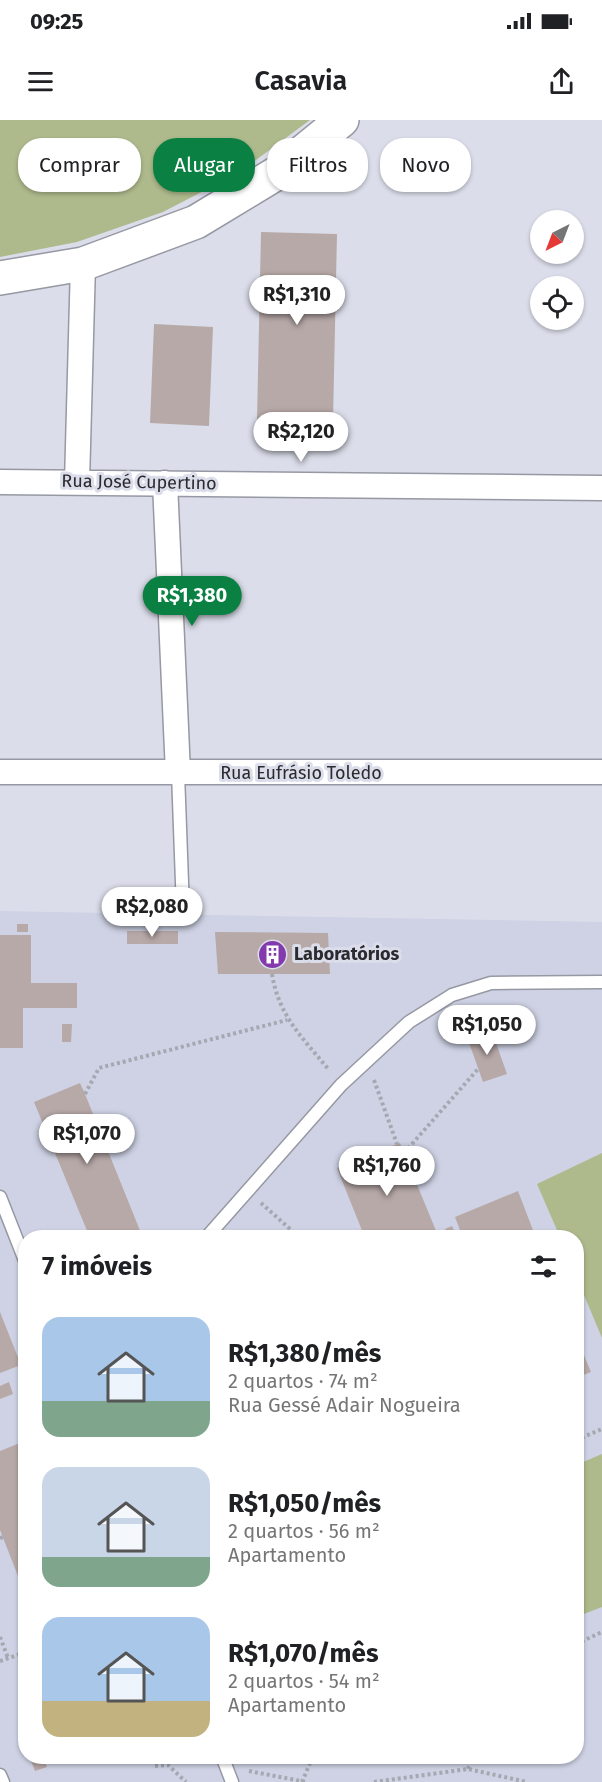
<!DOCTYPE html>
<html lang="pt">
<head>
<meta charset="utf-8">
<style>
  body { margin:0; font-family:"Fira Sans",sans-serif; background:#f2f2f2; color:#202124; height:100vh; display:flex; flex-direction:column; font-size:22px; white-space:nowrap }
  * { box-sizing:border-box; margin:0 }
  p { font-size:20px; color:#757577 }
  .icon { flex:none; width:33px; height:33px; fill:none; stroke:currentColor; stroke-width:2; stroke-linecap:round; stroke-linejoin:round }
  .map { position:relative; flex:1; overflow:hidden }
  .side { position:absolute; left:18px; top:1110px; width:566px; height:534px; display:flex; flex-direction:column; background:#fff; border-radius:24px; box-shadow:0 2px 4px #0004 }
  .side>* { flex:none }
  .banner { position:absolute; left:18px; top:18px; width:567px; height:54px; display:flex; gap:12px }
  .needle { width:39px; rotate:222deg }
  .tools { position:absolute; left:530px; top:90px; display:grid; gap:12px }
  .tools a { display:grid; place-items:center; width:54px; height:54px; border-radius:50%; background:#fff; box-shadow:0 2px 4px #0004; font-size:30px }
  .price { position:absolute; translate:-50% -51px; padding:0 14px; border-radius:21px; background:#fff; color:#222; font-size:20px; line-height:39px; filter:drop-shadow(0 2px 3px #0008) }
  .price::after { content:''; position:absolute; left:50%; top:36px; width:18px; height:14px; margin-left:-9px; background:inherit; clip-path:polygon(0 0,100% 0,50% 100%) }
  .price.on { background:#0b8043; color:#fff }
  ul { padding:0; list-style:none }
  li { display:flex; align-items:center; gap:18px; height:150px; padding:0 24px }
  li span { display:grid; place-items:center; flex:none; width:168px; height:120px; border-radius:18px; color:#555 }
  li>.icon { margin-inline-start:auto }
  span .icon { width:72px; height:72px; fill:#fffc; stroke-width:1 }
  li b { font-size:26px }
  h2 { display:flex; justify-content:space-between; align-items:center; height:72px; padding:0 24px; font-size:26px }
  .pill { padding:0 21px; border-radius:24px; background:#fff; box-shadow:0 2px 4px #0004; font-size:21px; line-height:54px }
  .pill.on { background:#0b8043; color:#fff }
  .status { display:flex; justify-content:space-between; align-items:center; height:42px; padding:0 30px; background:#fff; direction:ltr }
  .status svg { height:16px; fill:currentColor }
  header { display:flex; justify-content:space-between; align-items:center; height:78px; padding:0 24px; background:#fff; font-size:27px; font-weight:600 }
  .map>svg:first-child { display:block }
</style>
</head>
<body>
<div class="status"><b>09:25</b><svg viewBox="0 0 49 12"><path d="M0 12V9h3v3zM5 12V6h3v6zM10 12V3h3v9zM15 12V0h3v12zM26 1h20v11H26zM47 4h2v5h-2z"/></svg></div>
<header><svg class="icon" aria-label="menu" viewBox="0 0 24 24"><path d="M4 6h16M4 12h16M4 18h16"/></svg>Casavia<svg class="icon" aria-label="share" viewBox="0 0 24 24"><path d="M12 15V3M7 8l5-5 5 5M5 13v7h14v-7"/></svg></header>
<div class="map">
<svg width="602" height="1662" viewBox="0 0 602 1662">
  <rect width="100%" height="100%" fill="#dbdeea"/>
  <path fill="#ced2e4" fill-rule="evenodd" d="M0 791 602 802V1662H0ZM26 1118H576V1636H26Z"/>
  <path fill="#aeba8c" d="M0 0H310L240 52 163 92 77 122 0 137Z
    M602 1033V1218L576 1156V1118L560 1117 537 1064Z
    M602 1334V1487L576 1497V1345Z
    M333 1637V1636L385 1637 331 1642Z"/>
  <path fill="#b7a9a8" d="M261 112 337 114 333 301 257 299Z
    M154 204 213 207 209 306 150 303Z
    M17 804H28V812H17Z
    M127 811H178V824H127Z
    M215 812 328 813 330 854H218Z
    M0 815H31V863H77V888H23V928H0Z
    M62 904H72L71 922H62Z
    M491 909 507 954 483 962 467 917Z
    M80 963 85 974 143 1118H90L34 982Z
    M400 1023 404 1033 439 1118H365L337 1048Z
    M518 1071 536 1118H463L455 1097Z
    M452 1106 456 1115 448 1118 445 1109Z
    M0 1192 21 1245 0 1253Z
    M576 1216 591 1252 576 1258Z
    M9 1262 13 1274 0 1279V1266Z
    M20 1323 26 1337 25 1474 0 1410V1331Z
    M576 1558 584 1568 576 1576Z
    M29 1636H43L47 1647 35 1651Z"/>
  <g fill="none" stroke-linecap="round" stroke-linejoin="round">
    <defs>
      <path id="lane" d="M178 653 183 790
        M0 1077 26 1143
        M206 1118 341 965 409 902 452 875 491 863 602 862
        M222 1636 232 1662
        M0 1655 3 1662"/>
      <path id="street" d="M0 362 602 368
        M77 362 83 144
        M165 363 178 653
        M0 652H602"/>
      <path id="secondary" d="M0 158 83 144 196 102 277 53 342 0"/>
    </defs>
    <use href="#lane" stroke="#9698a3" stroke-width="15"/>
    <use href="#street" stroke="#9698a3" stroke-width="27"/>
    <use href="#secondary" stroke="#9698a3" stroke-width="36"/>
    <path stroke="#a5a8b1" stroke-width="4" stroke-dasharray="3 3" stroke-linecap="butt" d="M272 854C279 897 303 918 329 950
      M374 960 397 1024
      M85 974 99 948 287 900
      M404 1033 478 949
      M261 1083 300 1118
      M576 1320 602 1309
      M0 1418 3 1417
      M0 1517 8 1538
      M576 1524 602 1512
      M0 1541 26 1532
      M155 1646 168 1645 186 1662
      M468 1649 473 1636
      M249 1651 306 1662
      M302 1662 313 1636
      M374 1662 468 1649 527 1662"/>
    <use href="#lane" stroke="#fff" stroke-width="12"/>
    <use href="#street" stroke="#fff" stroke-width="24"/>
    <use href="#secondary" stroke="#fff" stroke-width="33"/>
  </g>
  <defs>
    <symbol id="building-disc" viewBox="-11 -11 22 22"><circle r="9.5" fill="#823aad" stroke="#dbdeea"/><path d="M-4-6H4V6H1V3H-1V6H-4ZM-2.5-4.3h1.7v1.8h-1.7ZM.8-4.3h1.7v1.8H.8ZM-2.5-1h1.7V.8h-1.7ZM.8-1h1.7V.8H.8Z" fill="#fff"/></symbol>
  </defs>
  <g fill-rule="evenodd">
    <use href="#building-disc" x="256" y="818" width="33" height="33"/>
  </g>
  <g text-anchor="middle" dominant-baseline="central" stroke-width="6" stroke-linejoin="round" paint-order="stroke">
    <g font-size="18" fill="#2a2b2f" stroke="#dbdeea">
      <text transform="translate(139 362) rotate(1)">Rua José Cupertino</text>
      <text x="301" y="653">Rua Eufrásio Toledo</text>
    </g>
    <g font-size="18" font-weight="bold" fill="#2a2b2f" stroke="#dbdeea" text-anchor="start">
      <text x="294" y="834">Laboratórios</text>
    </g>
  </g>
</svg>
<div class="tools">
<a><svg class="needle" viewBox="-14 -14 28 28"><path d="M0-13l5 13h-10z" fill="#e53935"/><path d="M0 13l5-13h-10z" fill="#757577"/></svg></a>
<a><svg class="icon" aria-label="locate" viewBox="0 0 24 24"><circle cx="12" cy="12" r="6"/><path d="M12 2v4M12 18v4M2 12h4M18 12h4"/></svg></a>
</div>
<b class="price" style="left:297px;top:206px">R$1,310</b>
<b class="price" style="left:301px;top:343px">R$2,120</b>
<b class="price on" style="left:192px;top:507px">R$1,380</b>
<b class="price" style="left:152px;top:818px">R$2,080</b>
<b class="price" style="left:487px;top:936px">R$1,050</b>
<b class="price" style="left:87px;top:1045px">R$1,070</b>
<b class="price" style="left:387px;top:1077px">R$1,760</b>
<div class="banner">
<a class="pill">Comprar</a>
<a class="pill on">Alugar</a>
<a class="pill">Filtros</a>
<a class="pill">Novo</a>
</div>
<section class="side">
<h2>7 imóveis<svg class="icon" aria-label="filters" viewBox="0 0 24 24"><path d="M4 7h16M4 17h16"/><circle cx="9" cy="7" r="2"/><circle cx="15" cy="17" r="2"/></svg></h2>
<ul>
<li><span style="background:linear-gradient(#a9c7e8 70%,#7fa58c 0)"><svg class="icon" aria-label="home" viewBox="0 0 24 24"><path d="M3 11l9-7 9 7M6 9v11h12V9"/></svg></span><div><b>R$1,380/mês</b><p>2 quartos · 74 m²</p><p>Rua Gessé Adair Nogueira</p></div></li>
<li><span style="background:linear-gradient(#c9d6e8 75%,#7fa58c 0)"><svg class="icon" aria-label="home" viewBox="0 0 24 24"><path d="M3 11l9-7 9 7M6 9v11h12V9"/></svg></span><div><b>R$1,050/mês</b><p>2 quartos · 56 m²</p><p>Apartamento</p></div></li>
<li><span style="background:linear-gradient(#a9c7e8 70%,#c2b280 0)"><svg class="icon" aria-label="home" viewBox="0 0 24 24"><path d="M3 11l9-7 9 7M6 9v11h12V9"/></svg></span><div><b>R$1,070/mês</b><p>2 quartos · 54 m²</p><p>Apartamento</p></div></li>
</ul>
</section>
</div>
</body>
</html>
